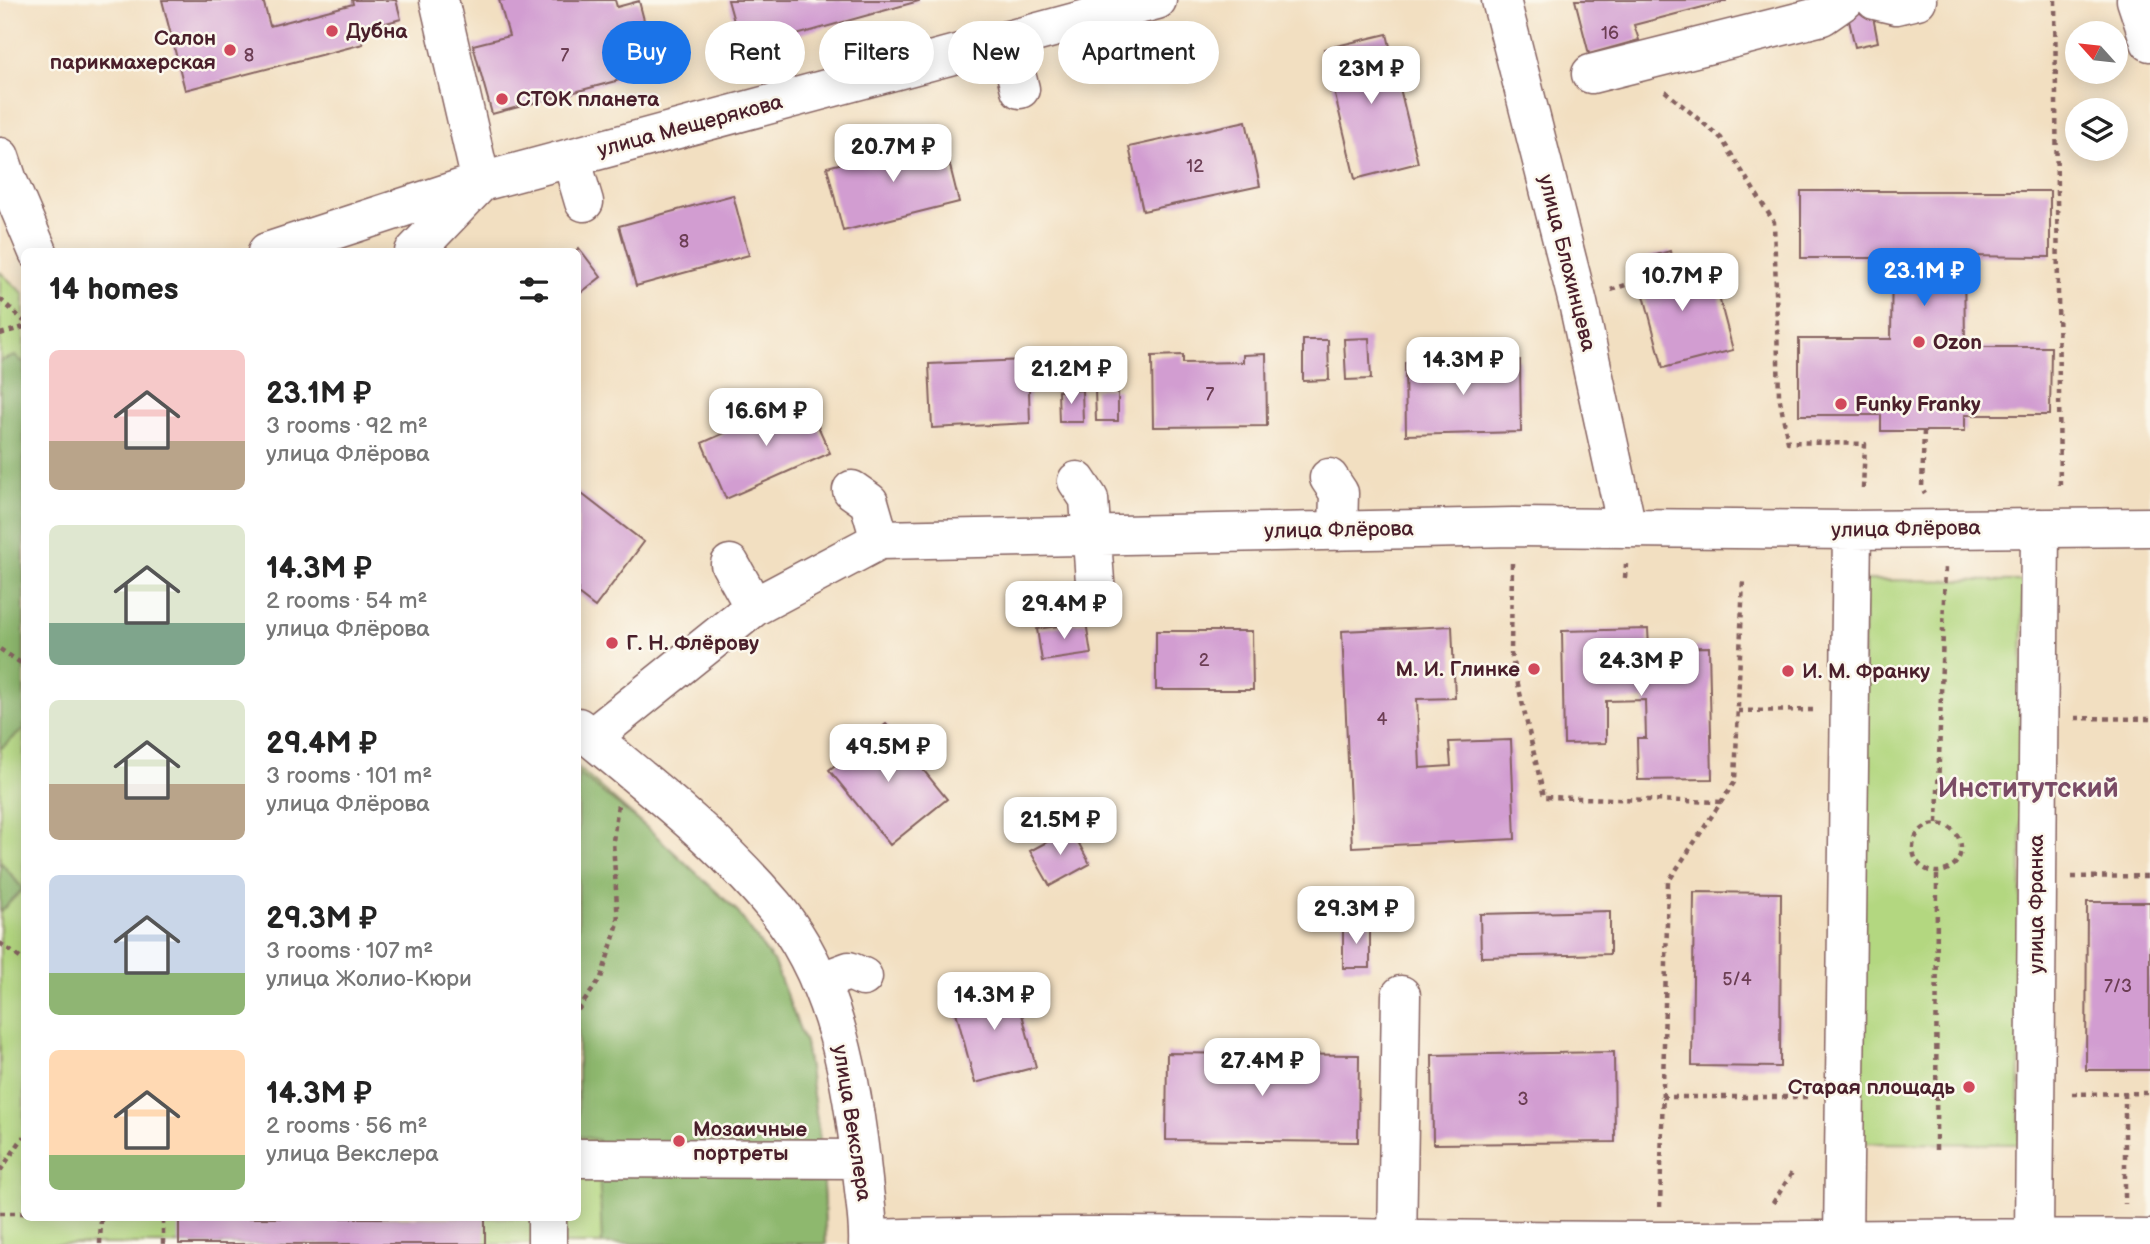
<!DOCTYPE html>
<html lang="en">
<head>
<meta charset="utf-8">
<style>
  body { margin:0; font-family:"Balsamiq Sans",sans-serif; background:#f2f2f2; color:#222; height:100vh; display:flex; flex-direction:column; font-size:26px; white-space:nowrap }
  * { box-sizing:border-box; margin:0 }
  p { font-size:23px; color:#767676 }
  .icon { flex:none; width:38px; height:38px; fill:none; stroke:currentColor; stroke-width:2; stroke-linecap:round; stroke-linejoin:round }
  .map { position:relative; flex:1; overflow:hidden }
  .side { position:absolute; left:21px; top:248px; width:560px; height:973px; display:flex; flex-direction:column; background:#fff; border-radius:10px; box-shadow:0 4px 18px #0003 }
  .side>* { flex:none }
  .guide { position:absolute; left:602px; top:21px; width:665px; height:63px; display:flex; gap:14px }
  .needle { width:46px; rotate:297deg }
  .buttons { position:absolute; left:2065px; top:21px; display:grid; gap:14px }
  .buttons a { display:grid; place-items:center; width:63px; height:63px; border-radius:50%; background:#fff; box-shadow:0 4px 18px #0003; font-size:35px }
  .price { position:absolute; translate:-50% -60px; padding:0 16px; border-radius:14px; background:#fff; color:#222; font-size:23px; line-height:46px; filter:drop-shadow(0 2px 4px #0008) }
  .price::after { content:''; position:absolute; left:50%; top:42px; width:21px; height:16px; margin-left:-10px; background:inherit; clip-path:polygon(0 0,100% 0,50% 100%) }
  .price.on { background:#1a73e8; color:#fff }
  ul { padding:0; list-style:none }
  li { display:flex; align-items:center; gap:21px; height:175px; padding:0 28px }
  li span { display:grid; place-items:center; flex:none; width:196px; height:140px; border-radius:10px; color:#555 }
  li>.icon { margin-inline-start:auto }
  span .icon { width:84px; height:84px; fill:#fffc; stroke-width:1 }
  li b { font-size:30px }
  h2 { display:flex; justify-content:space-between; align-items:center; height:84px; padding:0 28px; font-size:30px }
  .chip { padding:0 24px; border-radius:32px; background:#fff; box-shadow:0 4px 18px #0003; font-size:24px; line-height:63px }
  .chip.on { background:#1a73e8; color:#fff }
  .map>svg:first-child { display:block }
</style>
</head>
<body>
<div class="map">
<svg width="2150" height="1244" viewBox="0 0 2150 1244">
  <rect width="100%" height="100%" fill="#fbf7ec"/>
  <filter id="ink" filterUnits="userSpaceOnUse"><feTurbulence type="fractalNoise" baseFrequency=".0143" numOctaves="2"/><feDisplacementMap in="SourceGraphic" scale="14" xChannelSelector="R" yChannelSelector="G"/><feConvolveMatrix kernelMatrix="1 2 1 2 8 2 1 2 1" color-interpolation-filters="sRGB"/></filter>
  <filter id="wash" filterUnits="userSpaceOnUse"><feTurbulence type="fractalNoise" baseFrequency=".00686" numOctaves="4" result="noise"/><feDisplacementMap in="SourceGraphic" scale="28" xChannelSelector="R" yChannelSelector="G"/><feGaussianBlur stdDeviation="1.57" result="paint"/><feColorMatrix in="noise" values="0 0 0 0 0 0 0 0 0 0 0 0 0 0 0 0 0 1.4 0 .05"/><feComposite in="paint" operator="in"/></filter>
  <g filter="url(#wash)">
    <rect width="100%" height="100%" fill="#f2dfc1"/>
    <path fill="#b3d780" stroke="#7e7b56" stroke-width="2" d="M0 272 24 294V1218H578V768L652 832 736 910 774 963 805 1043 821 1147 826 1244H0Z
      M1864 580 2023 581 2019 1144 1860 1143Z"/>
    <path fill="#8eb86e" stroke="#6c6c4c" stroke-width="2" d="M15 356 24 363V729L0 749V361Z
      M578 773 652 832 736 910 774 963 805 1043 821 1147 826 1244H602L598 1140 578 1136Z
      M0 861 23 889 0 912Z"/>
    <g id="blocks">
      <path fill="#d29dd1" d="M162 0H263L270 26 353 4 352 0H396L401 19 360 30 363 44 185 90Z
        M499 0H615L617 7 639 1 657 70 492 114 473 45 509 36Z
        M728 0H919V1L742 50Z
        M1575 0H1726V1L1634 25 1639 40 1589 54Z
        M1871 7 1878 42 1855 47 1847 12Z
        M1387 34 1418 163 1355 179 1324 49Z
        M1246 121 1260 186 1143 211 1129 147Z
        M943 138 959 202 843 231 827 167Z
        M1801 191H2050V257L1964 256 1965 347H2051L2050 415H1965V431H1881V415H1799V339H1891L1892 258H1801Z
        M733 195 749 255 636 286 619 226Z
        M579 248 601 277 578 295V252H574Z
        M1670 251 1679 287 1714 278 1733 350 1663 368 1635 261Z
        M1369 338 1371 379 1346 380 1344 339Z
        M1303 340H1328L1329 380 1303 381Z
        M1266 354 1267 426 1153 427 1152 356 1183 355V363L1243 362V355Z
        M1028 360 1030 423 932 428 929 364Z
        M1520 360 1521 432 1406 435 1405 363Z
        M1095 389H1118V421H1096Z
        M1082 390 1083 422H1059L1058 391Z
        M805 397 830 453 726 499 702 443Z
        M578 491 644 542 595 607 578 594Z
        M1086 622 1091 654 1042 661 1037 629Z
        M1452 626 1455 698 1417 699 1420 768 1451 766 1449 742 1511 740 1515 839 1352 847 1342 631Z
        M1648 629 1649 648 1709 647 1712 779 1638 780 1637 738H1646L1645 700 1606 701V743L1564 744 1562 631Z
        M1156 631H1252L1253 690H1156Z
        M886 724 947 799 890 845 829 770Z
        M1071 829 1090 864 1050 886 1030 851Z
        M1694 892 1781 893 1780 1067 1692 1066Z
        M2087 902H2150V1070H2086Z
        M1610 911V954L1481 957 1480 914Z
        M1343 923H1370V968H1343Z
        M1013 980 1036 1067 975 1083 952 997Z
        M1614 1052 1615 1142 1433 1144 1432 1055Z
        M1167 1053 1359 1055 1358 1142 1166 1140Z
        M179 1218H485V1244H179Z"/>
    </g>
  </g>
  <g filter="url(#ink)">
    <use href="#blocks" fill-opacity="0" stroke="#856260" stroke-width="2"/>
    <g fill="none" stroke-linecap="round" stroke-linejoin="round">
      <defs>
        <path id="minor" d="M1501 0 1578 303 1627 528
          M1875 0 1896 5 1917 0
          M2136 0 2150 42
          M1007 40 1020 89
          M1591 74 1822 16 1845 0
          M0 157 8 181 38 252
          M571 158 584 202
          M267 252 481 182 1157 0
          M414 252 481 182 439 0
          M1329 478 1339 493 1338 531
          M1077 481 1089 499 1096 595
          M852 490 869 502 880 540
          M730 564 754 607
          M578 727C646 783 717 838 774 906 837 981 853 1086 863 1180 865 1201 869 1223 868 1244
          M591 738 754 607 880 540 1513 527 1852 530 2150 527
          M819 982 849 971 863 977
          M578 1158 861 1159
          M2034 1237 2040 528
          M869 1239C1132 1231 1397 1241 1661 1241 1824 1241 1987 1236 2150 1239
          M1843 1239 1852 530
          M547 1244V1218
          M1397 1244 1401 995"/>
      </defs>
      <use href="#minor" stroke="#856260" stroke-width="41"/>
      <path stroke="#856260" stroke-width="4.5" stroke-dasharray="5 5" stroke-linecap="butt" d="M2055 0 2060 489
        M1665 91 1721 138 1774 222 1779 395 1788 442 1865 444 1863 488
        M1611 290 1640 280
        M0 299 24 321
        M0 334 24 327
        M1924 431 1922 488 1925 493
        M1512 563 1511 654 1544 797 1721 802
        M1625 578 1626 564
        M0 649 24 665
        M1738 711 1814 710
        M2075 718 2150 719
        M1937 823 1945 566
        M1913 848a24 24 0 1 1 48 0a24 24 0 1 1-48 0Z
        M2072 877 2150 876
        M0 943 24 961
        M578 1010 601 978 618 923 613 841 618 804
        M2125 1093V1204
        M2072 1094 2150 1093
        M1662 1097H1808
        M1936 1150 1937 872
        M0 1171 24 1136
        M1773 1203 1793 1171
        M1660 1207 1668 882 1735 781 1743 578
        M0 1213H24
        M100 1244 101 1218
        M163 1244V1218"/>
      <use href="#minor" stroke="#fff" stroke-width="38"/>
    </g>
  </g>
  <g fill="#d1495b" stroke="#fbf7ec" stroke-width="2.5">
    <circle cx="332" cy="31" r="7"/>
    <circle cx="230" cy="50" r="7"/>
    <circle cx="502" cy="99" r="7"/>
    <circle cx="1919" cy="342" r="7"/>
    <circle cx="1841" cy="404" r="7"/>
    <circle cx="612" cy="643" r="7"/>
    <circle cx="1534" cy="669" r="7"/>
    <circle cx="1788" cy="671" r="7"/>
    <circle cx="1969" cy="1087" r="7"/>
    <circle cx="679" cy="1141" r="7"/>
  </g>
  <g text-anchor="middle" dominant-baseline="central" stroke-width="5" stroke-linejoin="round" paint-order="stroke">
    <g font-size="18" fill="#6c3e54">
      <text x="1610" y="33">16</text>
      <text x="249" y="55">8</text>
      <text x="565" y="55">7</text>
      <text x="1195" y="166">12</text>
      <text x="684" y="241">8</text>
      <text x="1210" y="394">7</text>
      <text x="1204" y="660">2</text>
      <text x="1382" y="719">4</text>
      <text x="1737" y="979">5/4</text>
      <text x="2118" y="986">7/3</text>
      <text x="1523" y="1099">3</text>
    </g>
    <g font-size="21" font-weight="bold" fill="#4a1f2b" stroke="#fbf7ec" text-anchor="start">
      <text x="346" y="31">Дубна</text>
      <text x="216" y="38" text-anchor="end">Салон<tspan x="216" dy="24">парикмахерская</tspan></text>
      <text x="516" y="99">СТОК планета</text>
      <text x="1933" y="342">Ozon</text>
      <text x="1855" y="404">Funky Franky</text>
      <text x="626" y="643">Г. Н. Флёрову</text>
      <text x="1520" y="669" text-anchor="end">М. И. Глинке</text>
      <text x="1802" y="671">И. М. Франку</text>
      <text x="1955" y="1087" text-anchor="end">Старая площадь</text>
      <text x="693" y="1129">Мозаичные<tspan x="693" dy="24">портреты</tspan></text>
    </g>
    <g font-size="21" fill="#4a1f2b" stroke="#fbf7ec">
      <text transform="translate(690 126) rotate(-15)">улица Мещерякова</text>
      <text transform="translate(1567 263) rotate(76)">улица Блохинцева</text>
      <text transform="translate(1906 529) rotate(-1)">улица Флёрова</text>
      <text transform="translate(1339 530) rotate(-1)">улица Флёрова</text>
      <text transform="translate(2036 904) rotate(-90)">улица Франка</text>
      <text transform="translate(852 1123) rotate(81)">улица Векслера</text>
    </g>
    <g font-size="28" font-weight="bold" fill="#7a4b65" stroke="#fbf7ec">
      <text x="2028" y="788">Институтский</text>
    </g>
  </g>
</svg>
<div class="buttons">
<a><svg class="needle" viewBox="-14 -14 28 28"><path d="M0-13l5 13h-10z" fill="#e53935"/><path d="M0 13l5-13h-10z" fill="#767676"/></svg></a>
<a><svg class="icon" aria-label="layers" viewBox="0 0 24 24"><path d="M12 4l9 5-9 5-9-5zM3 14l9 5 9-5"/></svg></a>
</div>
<b class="price" style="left:1371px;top:106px">23M ₽</b>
<b class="price" style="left:893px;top:184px">20.7M ₽</b>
<b class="price on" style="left:1924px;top:308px">23.1M ₽</b>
<b class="price" style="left:1682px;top:313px">10.7M ₽</b>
<b class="price" style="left:1463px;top:397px">14.3M ₽</b>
<b class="price" style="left:1071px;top:406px">21.2M ₽</b>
<b class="price" style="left:766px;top:448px">16.6M ₽</b>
<b class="price" style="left:1064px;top:641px">29.4M ₽</b>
<b class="price" style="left:1641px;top:698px">24.3M ₽</b>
<b class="price" style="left:888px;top:784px">49.5M ₽</b>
<b class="price" style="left:1060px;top:857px">21.5M ₽</b>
<b class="price" style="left:1356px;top:946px">29.3M ₽</b>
<b class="price" style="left:994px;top:1032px">14.3M ₽</b>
<b class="price" style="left:1262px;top:1098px">27.4M ₽</b>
<div class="guide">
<a class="chip on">Buy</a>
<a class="chip">Rent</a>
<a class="chip">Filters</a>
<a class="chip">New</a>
<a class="chip">Apartment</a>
</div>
<section class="side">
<h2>14 homes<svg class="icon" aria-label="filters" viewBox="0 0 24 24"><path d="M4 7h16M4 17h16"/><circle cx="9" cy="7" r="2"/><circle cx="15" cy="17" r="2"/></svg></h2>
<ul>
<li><span style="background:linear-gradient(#f6c9c9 65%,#b9a48a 0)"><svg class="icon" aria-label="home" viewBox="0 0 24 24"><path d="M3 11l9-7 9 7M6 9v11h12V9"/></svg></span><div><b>23.1M ₽</b><p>3 rooms · 92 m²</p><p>улица Флёрова</p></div></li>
<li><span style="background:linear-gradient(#dfe7d0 70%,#7fa58c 0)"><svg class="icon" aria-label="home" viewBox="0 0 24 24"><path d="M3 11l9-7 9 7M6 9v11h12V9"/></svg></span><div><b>14.3M ₽</b><p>2 rooms · 54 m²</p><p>улица Флёрова</p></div></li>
<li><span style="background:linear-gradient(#dfe7d0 60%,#b9a48a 0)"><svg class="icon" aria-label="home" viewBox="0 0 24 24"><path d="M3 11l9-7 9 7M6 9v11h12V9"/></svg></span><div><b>29.4M ₽</b><p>3 rooms · 101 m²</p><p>улица Флёрова</p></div></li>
<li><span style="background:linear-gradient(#c9d6e8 70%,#8fb573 0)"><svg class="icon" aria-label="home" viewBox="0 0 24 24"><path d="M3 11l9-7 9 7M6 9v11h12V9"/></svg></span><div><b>29.3M ₽</b><p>3 rooms · 107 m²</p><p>улица Жолио-Кюри</p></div></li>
<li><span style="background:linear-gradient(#ffd9b3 75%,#8fb573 0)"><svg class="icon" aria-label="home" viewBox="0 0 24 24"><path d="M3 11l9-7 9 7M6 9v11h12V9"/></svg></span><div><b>14.3M ₽</b><p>2 rooms · 56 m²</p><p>улица Векслера</p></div></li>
</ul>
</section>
</div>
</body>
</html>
